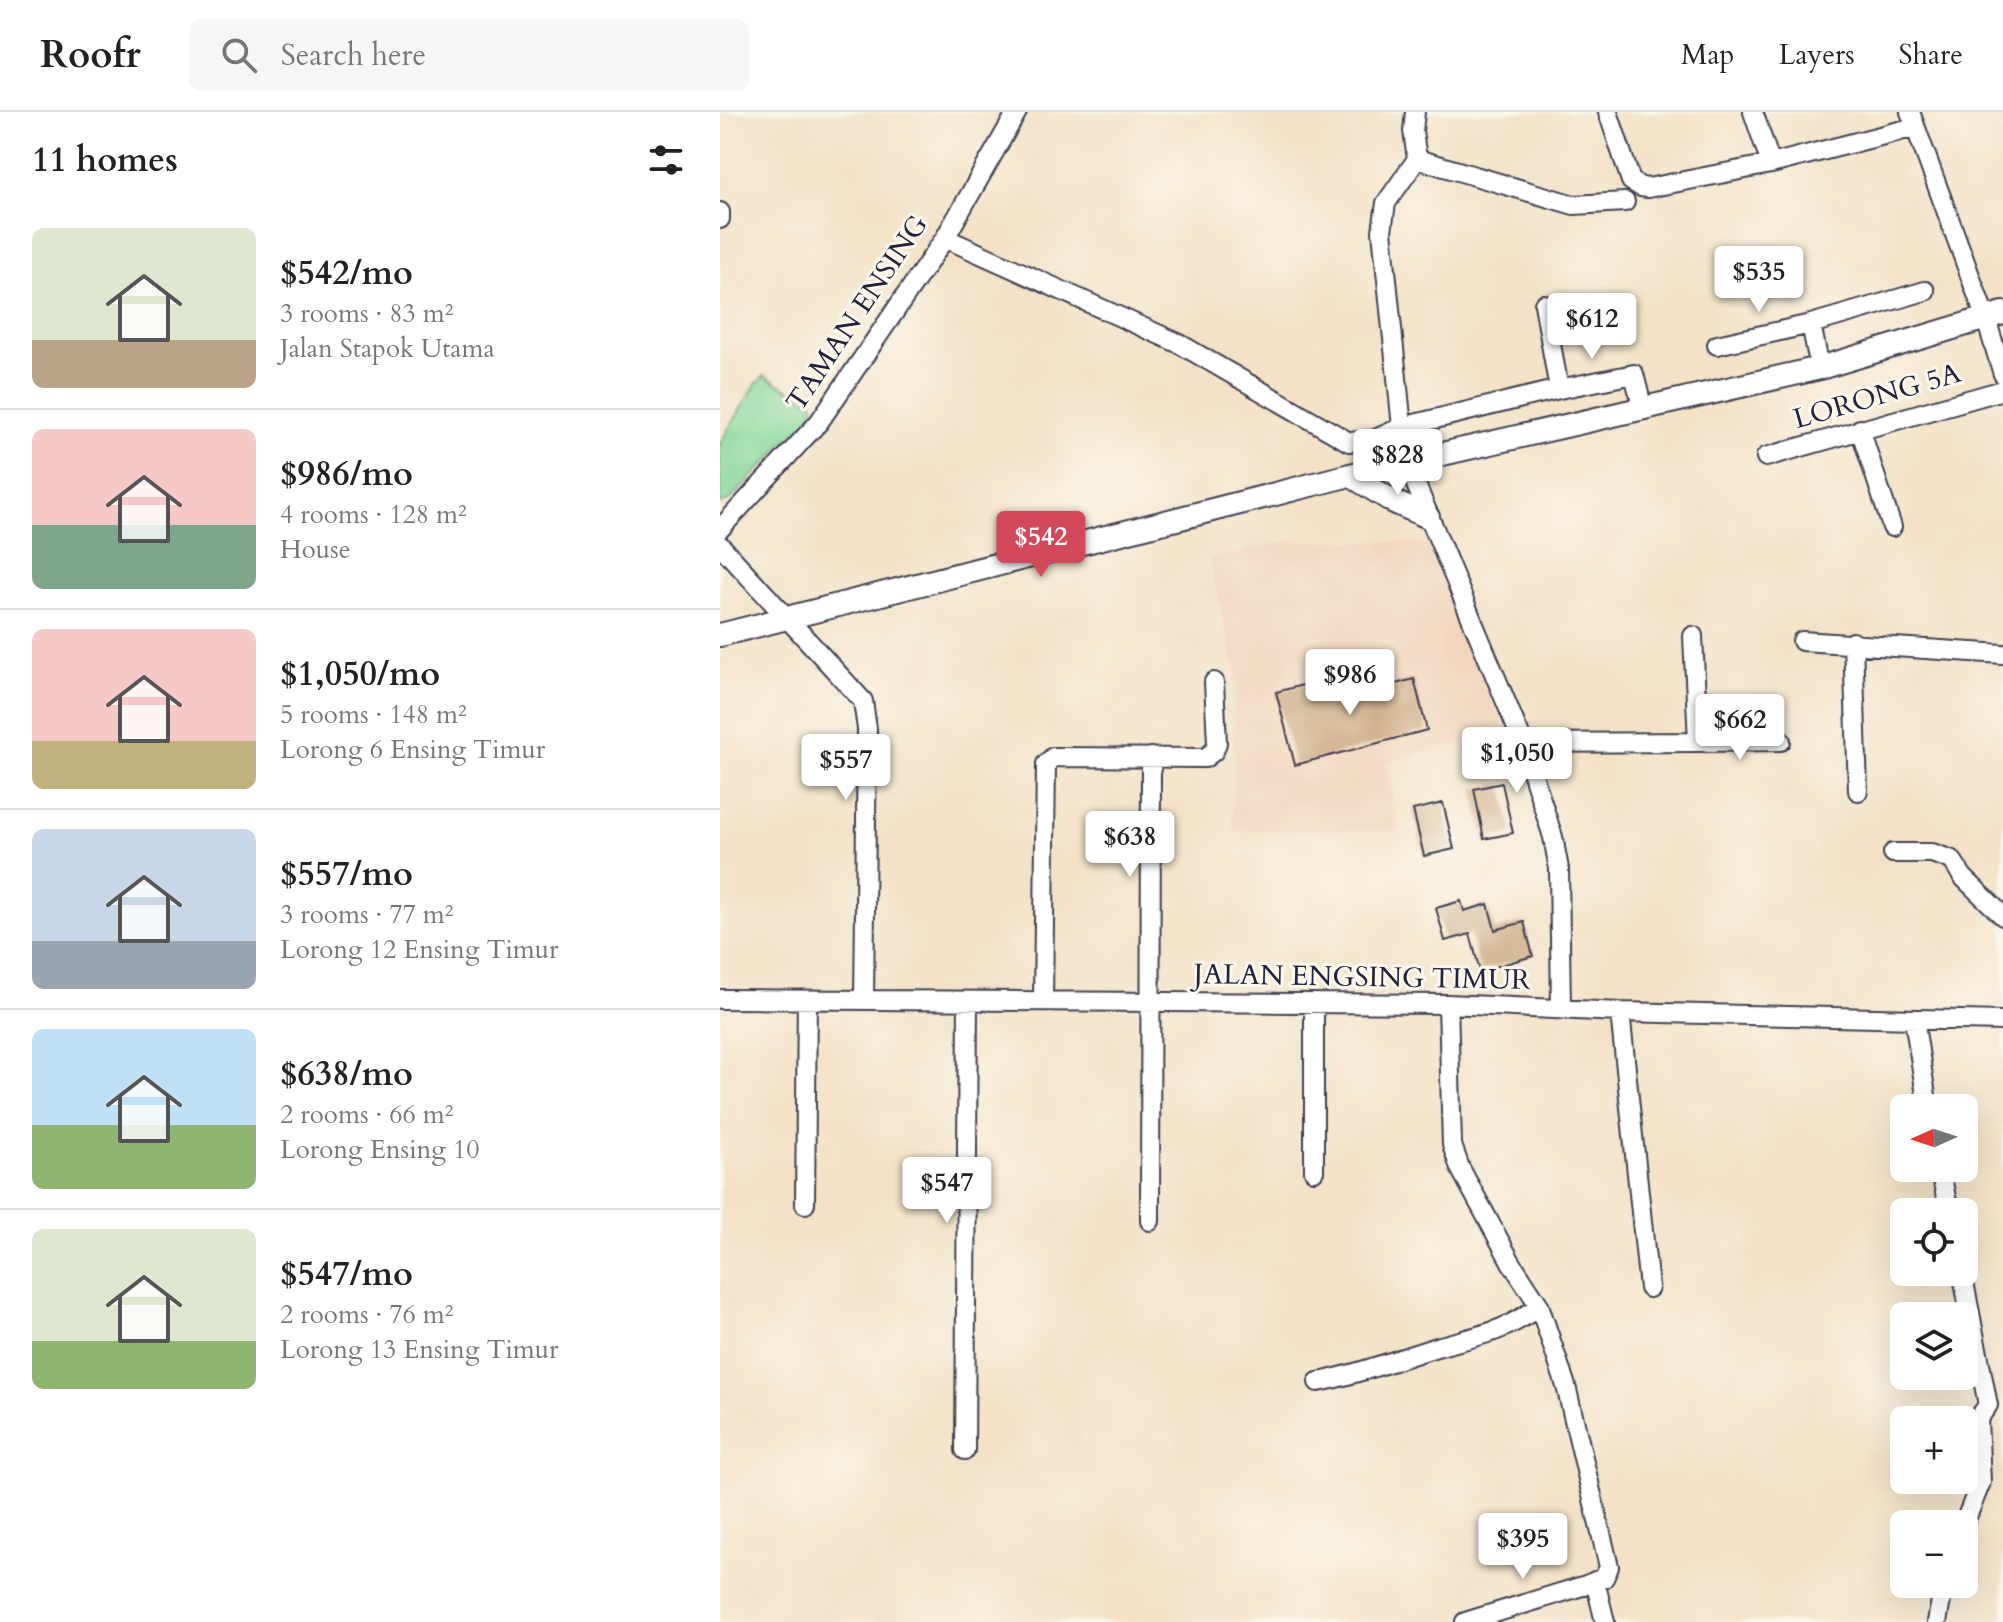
<!DOCTYPE html>
<html lang="en">
<head>
<meta charset="utf-8">
<style>
  body { margin:0; font-family:Cardo,serif; background:#f6f6f6; color:#222; height:100vh; display:flex; flex-direction:column; font-size:30px; white-space:nowrap }
  * { box-sizing:border-box; margin:0 }
  p { font-size:26px; color:#767676 }
  .icon { flex:none; width:44px; height:44px; fill:none; stroke:currentColor; stroke-width:2; stroke-linecap:round; stroke-linejoin:round }
  .map { position:relative; flex:1; overflow:hidden }
  .panel { display:flex; flex-direction:column; background:#fff; width:720px }
  .panel>* { flex:none }
  .needle { width:52px; rotate:267deg }
  .tools { position:absolute; left:1170px; top:982px; display:grid; gap:16px }
  .tools a { display:grid; place-items:center; width:88px; height:88px; border-radius:12px; background:#fff; box-shadow:0 8px 32px #0002; font-size:40px }
  .price { position:absolute; translate:-50% -68px; padding:0 18px; border-radius:8px; background:#fff; color:#222; font-size:26px; line-height:52px; filter:drop-shadow(0 2px 4px #0008) }
  .price::after { content:''; position:absolute; left:50%; top:48px; width:24px; height:18px; margin-left:-12px; background:inherit; clip-path:polygon(0 0,100% 0,50% 100%) }
  .price.on { background:#d1495b; color:#fff }
  ul { padding:0; list-style:none }
  li { display:flex; align-items:center; gap:24px; height:200px; padding:0 32px }
  li+li { border-top:2px solid #e0e0e0 }
  li span { display:grid; place-items:center; flex:none; width:224px; height:160px; border-radius:12px; color:#555 }
  li>.icon { margin-inline-start:auto }
  span .icon { width:96px; height:96px; fill:#fffc; stroke-width:1 }
  li b { font-size:34px }
  h2 { display:flex; justify-content:space-between; align-items:center; height:96px; padding:0 32px; font-size:34px }
  header { display:flex; align-items:center; gap:48px; box-sizing:border-box; height:112px; padding:0 40px; background:#fff; border-bottom:2px solid #e0e0e0 }
  header strong { font-size:38px }
  nav { display:flex; gap:44px; margin-inline-start:auto; font-size:28px }
  .search { width:560px; height:72px; background:#f6f6f6; display:flex; align-items:center; gap:20px; box-sizing:border-box; padding:0 28px; border-radius:12px; color:#767676; font-size:30px }
  main { display:flex; flex:1; min-height:0 }
  .map>svg:first-child { display:block }
</style>
</head>
<body>
<header>
<strong>Roofr</strong>
<div class="search"><svg class="icon" aria-label="search" viewBox="0 0 24 24"><circle cx="10" cy="10" r="6"/><path d="M15 15l6 6"/></svg>Search here</div>
<nav><a>Map</a><a>Layers</a><a>Share</a></nav>
</header>
<main>
<section class="panel">
<h2>11 homes<svg class="icon" aria-label="filters" viewBox="0 0 24 24"><path d="M4 7h16M4 17h16"/><circle cx="9" cy="7" r="2"/><circle cx="15" cy="17" r="2"/></svg></h2>
<ul>
<li><span style="background:linear-gradient(#dfe7d0 70%,#b9a48a 0)"><svg class="icon" aria-label="home" viewBox="0 0 24 24"><path d="M3 11l9-7 9 7M6 9v11h12V9"/></svg></span><div><b>$542/mo</b><p>3 rooms · 83 m²</p><p>Jalan Stapok Utama</p></div></li>
<li><span style="background:linear-gradient(#f6c9c9 60%,#7fa58c 0)"><svg class="icon" aria-label="home" viewBox="0 0 24 24"><path d="M3 11l9-7 9 7M6 9v11h12V9"/></svg></span><div><b>$986/mo</b><p>4 rooms · 128 m²</p><p>House</p></div></li>
<li><span style="background:linear-gradient(#f6c9c9 70%,#c2b280 0)"><svg class="icon" aria-label="home" viewBox="0 0 24 24"><path d="M3 11l9-7 9 7M6 9v11h12V9"/></svg></span><div><b>$1,050/mo</b><p>5 rooms · 148 m²</p><p>Lorong 6 Ensing Timur</p></div></li>
<li><span style="background:linear-gradient(#c9d6e8 70%,#9aa5b1 0)"><svg class="icon" aria-label="home" viewBox="0 0 24 24"><path d="M3 11l9-7 9 7M6 9v11h12V9"/></svg></span><div><b>$557/mo</b><p>3 rooms · 77 m²</p><p>Lorong 12 Ensing Timur</p></div></li>
<li><span style="background:linear-gradient(#bfe0f5 60%,#8fb573 0)"><svg class="icon" aria-label="home" viewBox="0 0 24 24"><path d="M3 11l9-7 9 7M6 9v11h12V9"/></svg></span><div><b>$638/mo</b><p>2 rooms · 66 m²</p><p>Lorong Ensing 10</p></div></li>
<li><span style="background:linear-gradient(#dfe7d0 70%,#8fb573 0)"><svg class="icon" aria-label="home" viewBox="0 0 24 24"><path d="M3 11l9-7 9 7M6 9v11h12V9"/></svg></span><div><b>$547/mo</b><p>2 rooms · 76 m²</p><p>Lorong 13 Ensing Timur</p></div></li>
</ul>
</section>
<div class="map">
<svg width="1283" height="1510" viewBox="0 0 1283 1510">
  <rect width="100%" height="100%" fill="#fbf7ec"/>
  <filter id="ink" filterUnits="userSpaceOnUse"><feTurbulence type="fractalNoise" baseFrequency=".0125" numOctaves="2"/><feDisplacementMap in="SourceGraphic" scale="16" xChannelSelector="R" yChannelSelector="G"/><feConvolveMatrix kernelMatrix="1 2 1 2 8 2 1 2 1" color-interpolation-filters="sRGB"/></filter>
  <filter id="wash" filterUnits="userSpaceOnUse"><feTurbulence type="fractalNoise" baseFrequency=".006" numOctaves="4" result="noise"/><feDisplacementMap in="SourceGraphic" scale="32" xChannelSelector="R" yChannelSelector="G"/><feGaussianBlur stdDeviation="1.8" result="paint"/><feColorMatrix in="noise" values="0 0 0 0 0 0 0 0 0 0 0 0 0 0 0 0 0 1.4 0 .05"/><feComposite in="paint" operator="in"/></filter>
  <g filter="url(#wash)">
    <rect width="100%" height="100%" fill="#f3e2c7"/>
    <path fill="#f1d5bd" d="M567 429 712 430 785 618 667 650 678 719H512L516 563 489 447Z"/>
    <path fill="#82d698" stroke="#527c6a" stroke-width="2" d="M44 264 94 291 95 301 9 389 0 392V331L36 272Z"/>
    <g id="blocks">
      <path fill="#c9a67f" d="M659 554 664 575 694 567 707 618 575 653 556 580 583 573 586 584 606 578 609 587 646 577 641 559Z
        M782 671 793 721 764 727 754 677Z
        M723 691 734 737 704 744 693 698Z
        M741 789 744 799 768 792 775 818 804 810 813 844 760 859 750 822 725 829 716 796Z"/>
    </g>
  </g>
  <g filter="url(#ink)">
    <use href="#blocks" fill-opacity="0" stroke="#413f50" stroke-width="2"/>
    <g fill="none" stroke-linecap="round" stroke-linejoin="round">
      <defs>
        <path id="minor" d="M888 0 911 69 921 75 928 76 1051 52 1195 15
          M1033 0 1051 52
          M1190 0 1266 207 1283 262
          M697 47 854 93 905 90
          M0 100V107
          M225 126 460 232 629 330 653 328 682 315 662 119 666 91 697 47 693 19 695 0
          M824 192 839 277
          M1091 212 1100 256
          M997 233 1091 212 1205 179
          M682 315 839 277 914 262 923 298
          M1140 317 1172 415
          M1046 345 1283 278
          M687 351 803 631 833 725 839 757 841 897
          M0 417 99 310 225 126 297 0
          M0 433 143 589 147 617 144 888
          M1082 529 1283 542
          M1133 530 1138 679
          M978 630 1061 629
          M803 631 978 630 973 524
          M1173 741H1212L1232 748 1243 765 1283 804
          M0 887 728 892 900 900 1283 909
          M323 889 326 652 333 645 485 646 494 639 497 631 494 570
          M594 891V1059
          M900 900 929 1176
          M1194 907 1208 996
          M1220 1056 1229 1100
          M85 1092 87 888
          M430 1109 431 645
          M1242 1160 1268 1293 1258 1307 1261 1370 1244 1412
          M598 1270C640 1262 677 1247 717 1235 755 1224 789 1220 819 1193L791 1150 740 1056 732 1033 728 892
          M245 1338 248 889
          M875 1469 885 1510
          M745 1510 866 1473 884 1466 889 1455 846 1274 819 1193
          M1217 1510 1224 1472"/>
        <path id="major" d="M630 363 674 390 708 405
          M0 523 630 363 1100 256 1283 201"/>
      </defs>
      <use href="#minor" stroke="#413f50" stroke-width="22"/>
      <use href="#major" stroke="#413f50" stroke-width="26"/>
      <use href="#minor" stroke="#fff" stroke-width="18"/>
      <use href="#major" stroke="#fff" stroke-width="22"/>
    </g>
  </g>
  <g text-anchor="middle" dominant-baseline="central" stroke-width="6" stroke-linejoin="round" paint-order="stroke">
    <g font-size="28" fill="#22223b" stroke="#fbf7ec">
      <text transform="translate(137 201) rotate(-56)">TAMAN ENSING</text>
      <text transform="translate(1157 284) rotate(-16)">LORONG 5A</text>
      <text transform="translate(642 865) rotate(1)">JALAN ENGSING TIMUR</text>
    </g>
  </g>
</svg>
<div class="tools">
<a><svg class="needle" viewBox="-14 -14 28 28"><path d="M0-13l5 13h-10z" fill="#e53935"/><path d="M0 13l5-13h-10z" fill="#767676"/></svg></a>
<a><svg class="icon" aria-label="locate" viewBox="0 0 24 24"><circle cx="12" cy="12" r="6"/><path d="M12 2v4M12 18v4M2 12h4M18 12h4"/></svg></a>
<a><svg class="icon" aria-label="layers" viewBox="0 0 24 24"><path d="M12 4l9 5-9 5-9-5zM3 14l9 5 9-5"/></svg></a>
<a>+</a>
<a>−</a>
</div>
<b class="price" style="left:1039px;top:202px">$535</b>
<b class="price" style="left:872px;top:249px">$612</b>
<b class="price" style="left:678px;top:385px">$828</b>
<b class="price on" style="left:321px;top:467px">$542</b>
<b class="price" style="left:630px;top:605px">$986</b>
<b class="price" style="left:1020px;top:650px">$662</b>
<b class="price" style="left:797px;top:683px">$1,050</b>
<b class="price" style="left:126px;top:690px">$557</b>
<b class="price" style="left:410px;top:767px">$638</b>
<b class="price" style="left:227px;top:1113px">$547</b>
<b class="price" style="left:803px;top:1469px">$395</b>
</div>
</main>
</body>
</html>
